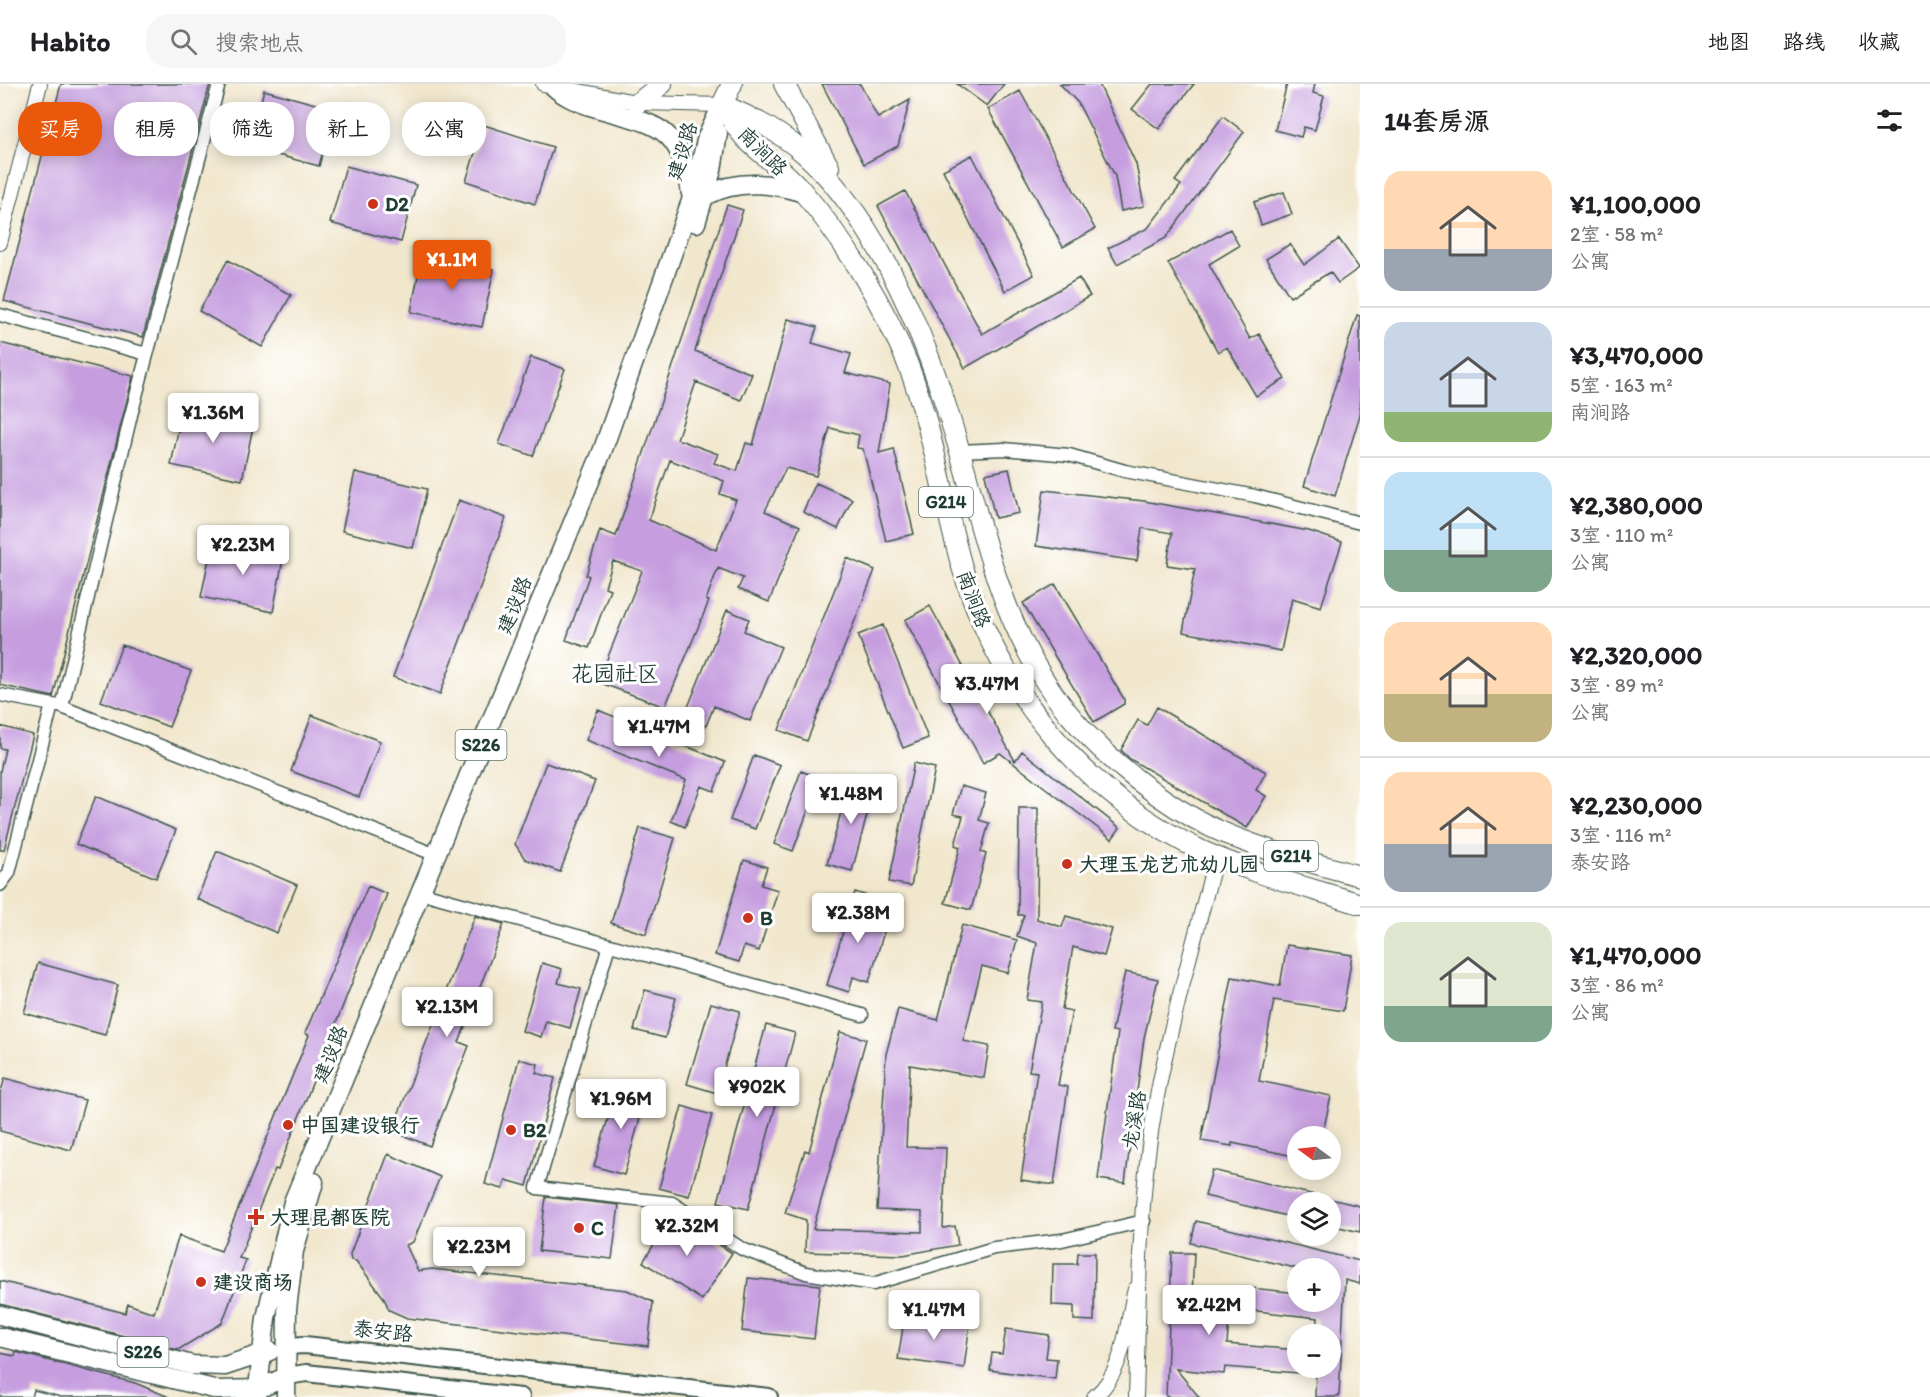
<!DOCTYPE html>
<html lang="zh">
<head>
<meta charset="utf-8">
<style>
  body { margin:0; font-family:Itim,"LXGW WenKai TC",sans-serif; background:#f6f6f6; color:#202124; height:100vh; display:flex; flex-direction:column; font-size:22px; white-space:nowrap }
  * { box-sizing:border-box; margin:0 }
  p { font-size:20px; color:#757577 }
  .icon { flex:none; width:33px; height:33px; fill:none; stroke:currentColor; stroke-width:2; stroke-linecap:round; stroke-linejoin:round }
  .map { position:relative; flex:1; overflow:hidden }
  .details { display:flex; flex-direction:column; background:#fff; width:570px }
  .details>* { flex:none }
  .banner { position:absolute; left:18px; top:18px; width:570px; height:54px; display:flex; gap:12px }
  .needle { width:39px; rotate:285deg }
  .fabs { position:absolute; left:1287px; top:1042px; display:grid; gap:12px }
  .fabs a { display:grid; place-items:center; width:54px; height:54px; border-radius:50%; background:#fff; box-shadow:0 3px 15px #0003; font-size:30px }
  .price { position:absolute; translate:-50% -51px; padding:0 14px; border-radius:6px; background:#fff; color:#222; font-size:20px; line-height:39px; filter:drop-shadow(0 2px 3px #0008) }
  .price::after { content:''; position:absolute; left:50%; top:36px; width:18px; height:14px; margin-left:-9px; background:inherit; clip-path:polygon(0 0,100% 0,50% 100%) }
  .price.current { background:#ea580c; color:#fff }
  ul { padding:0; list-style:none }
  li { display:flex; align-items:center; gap:18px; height:150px; padding:0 24px }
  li+li { border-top:2px solid #e0e0e0 }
  li span { display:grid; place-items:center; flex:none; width:168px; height:120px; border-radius:18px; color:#555 }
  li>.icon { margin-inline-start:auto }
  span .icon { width:72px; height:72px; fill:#fffc; stroke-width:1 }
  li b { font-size:26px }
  h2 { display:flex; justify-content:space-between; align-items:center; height:72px; padding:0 24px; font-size:26px }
  .tag { padding:0 21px; border-radius:24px; background:#fff; box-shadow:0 3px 15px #0003; font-size:21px; line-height:54px }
  .tag.current { background:#ea580c; color:#fff }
  header { display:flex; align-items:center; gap:36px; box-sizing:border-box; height:84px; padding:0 30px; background:#fff; border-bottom:2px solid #e0e0e0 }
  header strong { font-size:28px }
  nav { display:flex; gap:33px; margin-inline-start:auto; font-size:21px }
  .search { width:420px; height:54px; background:#f6f6f6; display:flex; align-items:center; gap:15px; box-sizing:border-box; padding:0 21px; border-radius:24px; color:#757577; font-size:22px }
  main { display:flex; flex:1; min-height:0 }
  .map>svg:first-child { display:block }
</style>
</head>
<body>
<header>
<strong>Habito</strong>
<div class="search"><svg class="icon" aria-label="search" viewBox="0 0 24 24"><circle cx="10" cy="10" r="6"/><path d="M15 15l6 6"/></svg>搜索地点</div>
<nav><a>地图</a><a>路线</a><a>收藏</a></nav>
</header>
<main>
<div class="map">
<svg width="1360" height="1313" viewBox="0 0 1360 1313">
  <rect width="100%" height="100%" fill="#fff"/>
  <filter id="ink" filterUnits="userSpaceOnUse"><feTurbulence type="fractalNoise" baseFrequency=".0167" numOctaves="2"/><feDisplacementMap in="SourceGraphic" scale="12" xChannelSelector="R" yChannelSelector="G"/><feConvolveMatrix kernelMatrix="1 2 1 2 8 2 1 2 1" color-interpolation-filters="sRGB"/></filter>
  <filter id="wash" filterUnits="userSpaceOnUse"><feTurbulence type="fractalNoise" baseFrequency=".008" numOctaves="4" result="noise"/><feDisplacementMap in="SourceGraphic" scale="24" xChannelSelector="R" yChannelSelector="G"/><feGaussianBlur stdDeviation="1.35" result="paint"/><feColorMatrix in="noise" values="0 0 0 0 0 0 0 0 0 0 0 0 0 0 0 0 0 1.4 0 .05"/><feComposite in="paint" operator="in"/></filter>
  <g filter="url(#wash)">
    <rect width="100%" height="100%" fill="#f1e7cd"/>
    <g id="blocks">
      <path fill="#c69edf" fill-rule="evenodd" d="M61 0H210L143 253 4 217Z
        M822 0H860L878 34 910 16 898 62 864 80Z
        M957 0H1004L987 22Z
        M1060 0H1099L1136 80 1144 122 1121 127 1115 92 1078 19Z
        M1152 0H1194L1159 45 1132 25Z
        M1287 0H1315L1313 9 1324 12 1315 46 1304 43 1301 53 1275 46Z
        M264 6 334 25 319 82 248 63Z
        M1020 7 1095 145 1063 163 988 25Z
        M1223 32 1244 48 1166 154 1117 180 1108 164 1148 144 1181 101 1175 97Z
        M484 41 553 63 535 120 466 97Z
        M972 71 1034 191 1005 207 943 86Z
        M346 82 416 101 401 158 330 139Z
        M905 107 982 250 1079 194 1090 212 965 284 878 122Z
        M1284 108 1292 130 1261 141 1254 118Z
        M727 121 743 126 695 267 752 290 741 316 696 298 677 355 718 370 714 379 737 387 746 359 753 361 788 235 817 243 812 259 851 270 845 289 890 300 879 369 894 365 914 450 886 457 863 365 857 364 859 351 830 344 816 392 786 384 765 427 800 442 769 518 738 505 743 494 718 484 706 516 709 517 665 623 598 598 642 487 613 477 605 503 610 505 589 564 566 556 589 492 586 491 600 446 616 452ZM670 376 724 397 720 410 736 416 716 466 649 436Z
        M1230 145 1239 162 1209 180 1250 255 1259 250 1285 295 1256 312 1227 263 1218 268 1168 179Z
        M1339 155 1359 184 1338 199 1330 188 1290 213 1266 175 1290 160 1304 181Z
        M422 171 494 185 482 243 411 228Z
        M228 176 291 211 262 263 199 227Z
        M1357 231 1360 232V331L1335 412 1304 402Z
        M0 259 133 292 53 613 0 601Z
        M531 273 565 285 533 372 499 360Z
        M183 323 254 338 242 396 171 381Z
        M1009 385 1019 429 995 434 985 390Z
        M355 388 427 405 413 464 342 447Z
        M816 399 852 415 838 445 803 428Z
        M1044 406 1144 417 1309 447 1342 458 1321 523 1292 514 1281 567 1183 548 1195 485 1167 481 1172 449 1142 444 1137 477 1036 462Z
        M459 416 506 434 440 610 393 593Z
        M213 455 284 470 273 528 201 513Z
        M847 474 875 486 807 657 779 646Z
        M1055 500 1124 615V620L1094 638 1023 519Z
        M930 522 1015 677 1022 667 1120 744 1112 755 1000 669 983 679 905 536Z
        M727 526 749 535 744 547 781 563 750 637 714 622 706 642 684 633Z
        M883 541 928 654 903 664 858 551Z
        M122 561 191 587 169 643 101 617Z
        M1157 623 1266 688 1256 706 1266 712 1247 744 1130 675 1121 666 1138 636 1147 641Z
        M598 626 725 678 714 707 701 702 685 743 671 737 686 696 586 656Z
        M312 631 380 657 359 713 291 687Z
        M0 642 33 651 4 766H0V687L5 665 0 664Z
        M754 671 780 681 755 745 730 736Z
        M546 679 595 697 560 788 525 775 515 760Z
        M914 679 935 684 911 802 889 798Z
        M801 687 820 694 793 767 774 760Z
        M850 695 875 701 852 787 827 780Z
        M961 702 986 709 979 736 989 739 981 768 986 770 971 826 945 819 960 763 955 761 963 732 953 730Z
        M96 712 176 746 156 794 76 760Z
        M1019 724H1038L1037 835 1062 843 1066 832 1112 845 1104 872 1073 863 1062 925 1072 927 1058 1001 1068 1003 1054 1101 1021 1096 1037 988 1029 987 1042 918 1027 916 1037 859 1017 852 1024 831H1018Z
        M640 744 675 754 646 850 611 839Z
        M217 767 297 801 277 849 197 815Z
        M744 776 767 783 761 801 778 806 759 867 744 862 739 878 715 871Z
        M368 802 387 810 278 1086 275 1085 239 1174 246 1176 222 1239 178 1266 0 1220V1197L125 1229 128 1220 154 1229 179 1152 221 1167 309 951 305 949Z
        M855 808 880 816 875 834 887 838 869 898 853 893 849 908 827 901Z
        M475 832 504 840 459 958 469 962 430 1062 392 1047Z
        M962 841 1017 856 1008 889 982 882 963 957 989 962 984 994 910 981 906 1063 946 1064 943 1144 955 1142 958 1161 903 1171 805 1168 806 1136 785 1129 805 1066 809 1068 840 948 866 955 813 1145 922 1148V1128L877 1126 886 970 898 925 938 936Z
        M1287 861 1352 871 1343 927 1274 916 1259 997 1331 1012 1322 1053H1298V1073L1232 1059V1062L1201 1057 1232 893 1280 902Z
        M38 879 118 901 105 951 24 929Z
        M542 879 562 885 558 899 581 905 570 944 546 937 541 953 522 947Z
        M1125 888 1158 895 1144 954 1125 1099 1098 1095 1118 948 1112 947Z
        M645 906 676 914 665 954 634 946Z
        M711 919 740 927 717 1009 687 1000Z
        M766 941 795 949 748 1125 718 1118Z
        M519 975 538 980 536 989 555 994 527 1102 506 1096 503 1105 485 1100Z
        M5 994 85 1016 71 1066 0 1047V1010Z
        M618 1001 647 1009 624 1091 594 1082Z
        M682 1022 712 1031 689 1112 659 1104Z
        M388 1070 440 1093 413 1158 406 1161 418 1187 432 1185 627 1206 653 1218 648 1262 407 1234 389 1226 384 1214 356 1177 351 1176 350 1170Z
        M1212 1086 1360 1122V1148L1330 1141V1119H1298L1295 1134 1205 1112Z
        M546 1113 619 1121 612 1175 539 1167Z
        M673 1130 732 1169 702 1216 643 1178Z
        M1196 1137 1360 1177V1200L1345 1196 1339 1313H1315L1316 1284H1330V1251H1317L1318 1234 1239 1225 1242 1203 1298 1209V1218H1330V1185H1299L1191 1159Z
        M1078 1169H1095L1094 1237 1074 1236V1222L1052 1221 1053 1180H1077Z
        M1172 1169H1194L1192 1211 1231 1214 1227 1260 1298 1266V1289L1225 1283 1224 1290 1176 1285 1199 1313H1166Z
        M748 1194 820 1201 814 1255 742 1247Z
        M905 1230 970 1239 964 1284 898 1275Z
        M1006 1245 1049 1251 1046 1274 1057 1275 1055 1295 990 1286 992 1269 1002 1270Z
        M16 1268 135 1299 169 1313H61L34 1306 32 1313H0V1269L15 1272Z"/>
    </g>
  </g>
  <g filter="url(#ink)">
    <use href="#blocks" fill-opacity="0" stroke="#3e564b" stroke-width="1.5"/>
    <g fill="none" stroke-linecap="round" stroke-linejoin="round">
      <defs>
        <path id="minor" d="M219 0 131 331 62 623 436 771
          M0 231 147 270
          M959 367 1004 365 1069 371 1125 387 1255 412 1360 439
          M0 611 58 622
          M0 801 9 789 52 621
          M430 811 862 931
          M609 861 537 1104 672 1119 742 1165 806 1189 873 1200 994 1164 1062 1156 1144 1137"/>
        <path id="tertiary" d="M543 0 641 19 722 21
          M0 159 40 0
          M1094 1313C1125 1288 1126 1241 1135 1205
          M1136 1313C1139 1225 1138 1135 1151 1048 1165 955 1193 864 1216 772"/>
        <path id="secondary" d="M286 1262 305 1261 769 1313
          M288 1292 306 1289 521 1313"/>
        <path id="primary" d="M553 2C563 12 576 17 590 22 649 41 680 34 691 110
          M705 112C737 95 771 98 804 109
          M696 139 712 86 718 49
          M0 1231 192 1281 225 1282 270 1267
          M0 1253 218 1306 258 1305 288 1292
          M257 1313 266 1234 293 1118 602 368 692 114 707 53 722 21
          M286 1313 287 1225 294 1167 314 1098"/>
        <path id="trunk" d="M784 0 829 83
          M638 19 662 0
          M722 21C730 32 737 46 747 56 766 74 786 88 803 108 842 154 876 208 901 264 932 333 941 411 962 483 998 606 1084 710 1200 766 1251 789 1307 803 1360 820
          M722 21C790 48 825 82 865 143 910 213 937 289 960 368 987 464 1007 559 1074 636 1109 677 1164 721 1213 744 1260 766 1311 778 1360 792
          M722 21 732 0"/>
      </defs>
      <use href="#minor" stroke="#3e564b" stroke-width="15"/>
      <use href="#tertiary" stroke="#3e564b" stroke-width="16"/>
      <use href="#secondary" stroke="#3e564b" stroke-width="20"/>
      <use href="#primary" stroke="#3e564b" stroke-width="21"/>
      <use href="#trunk" stroke="#3e564b" stroke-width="22"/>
      <use href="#minor" stroke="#fff" stroke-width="12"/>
      <use href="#tertiary" stroke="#fff" stroke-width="14"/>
      <use href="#secondary" stroke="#fff" stroke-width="16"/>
      <use href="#primary" stroke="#fff" stroke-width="18"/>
      <use href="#trunk" stroke="#fff" stroke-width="20"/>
    </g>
  </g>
  <g fill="#c8321e" stroke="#fff" stroke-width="2">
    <circle cx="373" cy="120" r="6"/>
    <circle cx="1067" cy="780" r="6"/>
    <circle cx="748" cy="834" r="6"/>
    <circle cx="288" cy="1041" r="6"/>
    <circle cx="511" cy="1046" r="6"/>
    <path d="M253 1124h6v6h6v6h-6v6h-6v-6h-6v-6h6z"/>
    <circle cx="579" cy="1144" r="6"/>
    <circle cx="201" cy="1198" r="6"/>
  </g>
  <g text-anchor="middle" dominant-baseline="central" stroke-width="6" stroke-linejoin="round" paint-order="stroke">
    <g fill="#fff" stroke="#627771" stroke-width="1.5">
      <rect x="919" y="403" width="54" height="30" rx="4.5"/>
      <rect x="455.5" y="646" width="51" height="30" rx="4.5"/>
      <rect x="1264" y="757" width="54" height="30" rx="4.5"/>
      <rect x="117.5" y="1253" width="51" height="30" rx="4.5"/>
    </g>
    <g font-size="18" font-weight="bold" fill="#1f3d34">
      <text x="946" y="418">G214</text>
      <text x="481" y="661">S226</text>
      <text x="1291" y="772">G214</text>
      <text x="143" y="1268">S226</text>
    </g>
    <g font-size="20" fill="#1f3d34" stroke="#fff">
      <text transform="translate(682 67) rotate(-73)">建设路</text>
      <text transform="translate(763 67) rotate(45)">南涧路</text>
      <text transform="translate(974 515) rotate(69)">南涧路</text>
      <text transform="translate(514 521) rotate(-68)">建设路</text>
      <text transform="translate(330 970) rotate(-68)">建设路</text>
      <text transform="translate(1134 1036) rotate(-81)">龙溪路</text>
      <text transform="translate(383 1247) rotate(6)">泰安路</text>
    </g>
    <g font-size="20" font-weight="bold" fill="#1f3d34" stroke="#fff" text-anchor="start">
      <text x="385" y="120">D2</text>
      <text x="1079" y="780">大理玉龙艺术幼儿园</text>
      <text x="760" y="834">B</text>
      <text x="300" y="1041">中国建设银行</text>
      <text x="523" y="1046">B2</text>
      <text x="270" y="1133">大理昆都医院</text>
      <text x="591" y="1144">C</text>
      <text x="213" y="1198">建设商场</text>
    </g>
    <g font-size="22" fill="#1f3d34" stroke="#fff">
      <text x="615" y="589">花园社区</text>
    </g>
  </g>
</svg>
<div class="fabs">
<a><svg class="needle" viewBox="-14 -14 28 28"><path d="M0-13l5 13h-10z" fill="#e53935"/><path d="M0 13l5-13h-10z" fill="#757577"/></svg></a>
<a><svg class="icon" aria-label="layers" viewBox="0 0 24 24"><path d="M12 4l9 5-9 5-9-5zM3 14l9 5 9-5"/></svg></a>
<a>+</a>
<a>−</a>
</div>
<b class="price current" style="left:452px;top:207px">¥1.1M</b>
<b class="price" style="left:213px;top:360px">¥1.36M</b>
<b class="price" style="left:243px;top:492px">¥2.23M</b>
<b class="price" style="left:987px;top:631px">¥3.47M</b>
<b class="price" style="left:659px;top:674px">¥1.47M</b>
<b class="price" style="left:851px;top:741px">¥1.48M</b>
<b class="price" style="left:858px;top:860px">¥2.38M</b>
<b class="price" style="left:447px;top:954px">¥2.13M</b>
<b class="price" style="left:757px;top:1034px">¥902K</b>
<b class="price" style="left:621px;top:1046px">¥1.96M</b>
<b class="price" style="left:687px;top:1173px">¥2.32M</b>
<b class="price" style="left:479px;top:1194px">¥2.23M</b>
<b class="price" style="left:1209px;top:1252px">¥2.42M</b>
<b class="price" style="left:934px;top:1257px">¥1.47M</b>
<div class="banner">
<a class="tag current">买房</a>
<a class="tag">租房</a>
<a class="tag">筛选</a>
<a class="tag">新上</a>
<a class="tag">公寓</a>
</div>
</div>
<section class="details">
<h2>14套房源<svg class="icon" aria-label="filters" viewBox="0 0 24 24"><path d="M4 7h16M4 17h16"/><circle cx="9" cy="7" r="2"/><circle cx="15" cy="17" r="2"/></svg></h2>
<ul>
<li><span style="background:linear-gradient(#ffd9b3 65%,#9aa5b1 0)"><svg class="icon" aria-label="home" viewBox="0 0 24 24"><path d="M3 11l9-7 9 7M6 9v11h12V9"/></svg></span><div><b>¥1,100,000</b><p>2室 · 58 m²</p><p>公寓</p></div></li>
<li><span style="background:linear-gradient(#c9d6e8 75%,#8fb573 0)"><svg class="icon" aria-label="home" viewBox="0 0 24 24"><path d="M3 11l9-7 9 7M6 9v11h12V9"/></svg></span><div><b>¥3,470,000</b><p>5室 · 163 m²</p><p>南涧路</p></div></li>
<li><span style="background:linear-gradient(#bfe0f5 65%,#7fa58c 0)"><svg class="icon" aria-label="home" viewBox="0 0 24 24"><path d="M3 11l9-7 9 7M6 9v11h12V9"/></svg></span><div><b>¥2,380,000</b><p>3室 · 110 m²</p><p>公寓</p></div></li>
<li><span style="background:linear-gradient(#ffd9b3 60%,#c2b280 0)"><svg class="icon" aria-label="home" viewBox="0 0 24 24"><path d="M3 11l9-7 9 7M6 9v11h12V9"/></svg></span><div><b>¥2,320,000</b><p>3室 · 89 m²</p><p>公寓</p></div></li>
<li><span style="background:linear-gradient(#ffd9b3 60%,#9aa5b1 0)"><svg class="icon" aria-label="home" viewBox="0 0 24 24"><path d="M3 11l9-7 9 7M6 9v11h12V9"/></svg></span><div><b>¥2,230,000</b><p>3室 · 116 m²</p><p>泰安路</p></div></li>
<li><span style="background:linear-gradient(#dfe7d0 70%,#7fa58c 0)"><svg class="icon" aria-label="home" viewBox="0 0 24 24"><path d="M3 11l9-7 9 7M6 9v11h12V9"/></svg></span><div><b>¥1,470,000</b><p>3室 · 86 m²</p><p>公寓</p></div></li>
</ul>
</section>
</main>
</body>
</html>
